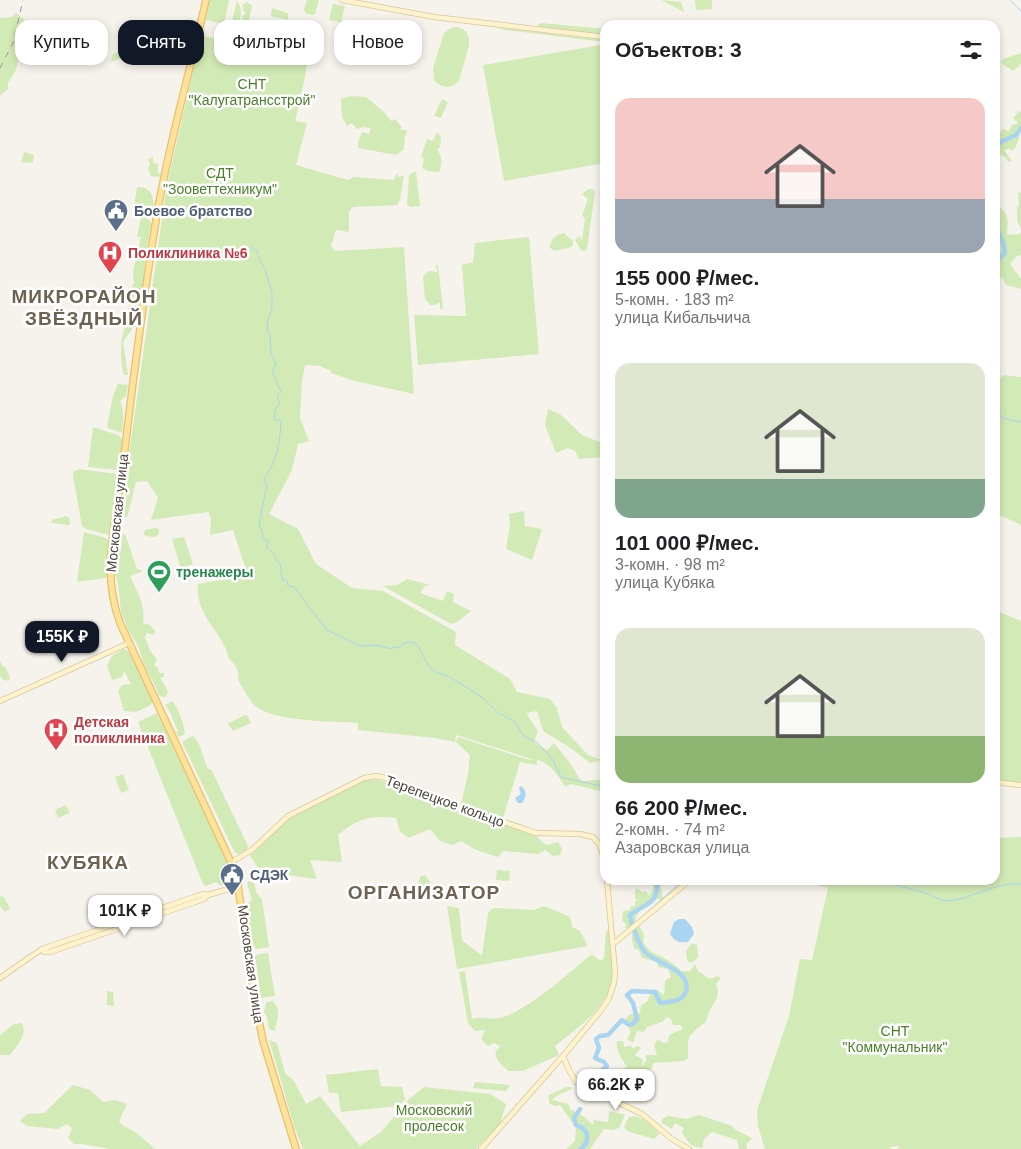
<!DOCTYPE html>
<html lang="ru">
<head>
<meta charset="utf-8">
<style>
  body { margin:0; font-family:Helvetica,sans-serif; background:#f6f6f6; color:#202124; height:100vh; display:flex; flex-direction:column; font-size:19px; white-space:nowrap }
  * { box-sizing:border-box; margin:0 }
  p { font-size:16px; color:#757577 }
  .icon { flex:none; width:28px; height:28px; fill:none; stroke:currentColor; stroke-width:2; stroke-linecap:round; stroke-linejoin:round }
  .map { position:relative; flex:1; overflow:hidden }
  .side { position:absolute; left:600px; top:20px; width:400px; height:865px; display:flex; flex-direction:column; background:#fff; border-radius:15px; box-shadow:0 2px 8px #0003 }
  .side>* { flex:none }
  .top-card { position:absolute; left:15px; top:20px; width:475px; height:45px; display:flex; gap:10px }
  .price { position:absolute; translate:-50% -42px; padding:0 11px; border-radius:10px; background:#fff; color:#222; font-size:16px; line-height:32px; filter:drop-shadow(0 1px 2px #0008) }
  .price::after { content:''; position:absolute; left:50%; top:30px; width:15px; height:11px; margin-left:-8px; background:inherit; clip-path:polygon(0 0,100% 0,50% 100%) }
  .price.current { background:#111827; color:#fff }
  ul { padding:0; list-style:none }
  li { display:grid; align-content:center; gap:10px; height:265px; padding:0 15px }
  li span { display:grid; place-items:center; height:155px; border-radius:15px; color:#555 }
  li>.icon { margin-inline-start:auto }
  span .icon { width:90px; height:90px; fill:#fffc; stroke-width:1 }
  li b { font-size:21px }
  h2 { display:flex; justify-content:space-between; align-items:center; height:60px; padding:0 15px; font-size:21px }
  .chip { padding:0 18px; border-radius:15px; background:#fff; box-shadow:0 2px 8px #0003; font-size:18px; line-height:45px }
  .chip.current { background:#111827; color:#fff }
  .map>svg:first-child { display:block }
</style>
</head>
<body>
<div class="map">
<svg width="1021" height="1149" viewBox="0 0 1021 1149">
  <rect width="100%" height="100%" fill="#f6f3ec"/>
  <path fill="#d2eab5" d="M210 0H229L224 24 206 20Z
    M307 0H319L315 14 312 15 305 13 304 9Z
    M661 0 681 2 684 12Z
    M695 0H712V9L696 10Z
    M237 1C243 9 241 16 239 25L236 26 232 21Z
    M247 2 252 6 248 23 246 24 242 21 243 15 246 13 243 11V5Z
    M333 4 345 6 341 22 329 20Z
    M272 8 288 13V20L271 16Z
    M16 13 24 19 25 26 16 70 8 83V89L0 96V18L12 17Z
    M541 23 605 29V35L541 28 538 25Z
    M217 27 232 30 233 28 310 45 304 82 295 121 307 123 296 165 348 180 354 177 394 180 397 173 399 177 404 175 400 200 397 205 353 207 349 212V232L336 230 331 246 335 251 404 247 414 394 355 381 331 373V371L320 366 305 365 302 380 300 418 309 441 298 444 292 470 269 514 298 529 316 564 352 588 383 591 456 632 455 645 510 679 517 692 550 699 557 708 562 727 588 755 602 760 590 763 572 749 543 731 537 711 526 713 538 731 534 742 547 750 554 743 570 763 581 781 599 780 605 778V792L570 784 566 787C557 776 551 763 537 760V765L520 762 503 818 461 804 468 774 470 755 456 742 458 737 526 759 535 760 456 735 455 742 435 738 358 730V723C333 721 274 722 255 706 249 700 243 688 238 680 240 672 236 664 229 659 223 631 195 617 198 584L243 576 247 573 233 530 210 535 211 518 208 512 151 520 158 498 147 481 136 482 127 518 121 512 166 190 201 36 214 38Z
    M453 27C465 27 470 34 469 45L459 81C451 89 442 89 434 80L433 68 444 33Z
    M501 28 605 40V42L498 29Z
    M601 45 605 68V163L504 181 483 65Z
    M121 50H125L126 54 125 57 111 62 112 55Z
    M1021 53V64L1013 71 1001 63 1003 59Z
    M351 96 366 97 385 113 391 121 395 119 402 127 400 130H406L407 133 404 138 405 142 403 150 396 155 358 148V142L362 132 369 134 371 128 364 127 357 129 352 123 347 126 342 117 341 99Z
    M442 99 448 102 441 118 434 116Z
    M1019 111 1021 112C1021 126 1021 143 1012 151L1009 149 1004 150 1012 161 1008 162 1005 157 1000 154 995 161V138L1003 129 1009 131 1012 125 1017 124V122L1013 118Z
    M437 132 441 137 440 147 437 150C443 157 442 164 439 172L428 171 422 168 424 159 421 157 427 139 433 141Z
    M24 152 34 155 33 163 21 162Z
    M153 157V163L158 164V173L161 174 159 177 151 176 148 168 150 165 148 159Z
    M413 172H416L420 206 411 207 407 205 409 176Z
    M137 187C152 187 155 198 153 211L149 212 148 219 151 223 139 305 137 308 134 326 123 342 128 375H124C120 365 120 337 125 327 126 325 128 323 130 321L127 319C130 309 128 290 134 283L133 272 141 237H137L142 212 134 206Z
    M589 189H593L595 192 587 249 585 251 581 250 575 240 579 236 582 240 585 218 582 216 588 199 582 194Z
    M1018 192 1021 193V228L1017 221V208L1019 205Z
    M995 203C1010 214 1008 218 1007 235L1020 234 1021 231V255L1017 256 1010 264 1021 279V289L1006 285 1003 278 995 276C995 269 994 262 995 255 996 247 1001 243 995 236Z
    M564 233 573 241 572 247 554 251 549 247 553 238H555L557 235Z
    M529 237 539 354 418 365 414 315 466 316 462 265 473 262 475 243Z
    M436 265H438L443 309H440V302L435 305H430L425 299 423 276 429 271 437 272Z
    M1004 375 1021 377V525L995 513V383Z
    M118 384 128 385 126 396 120 401C125 412 123 421 122 433L107 428 113 396Z
    M548 409 561 415 582 435 602 443 605 438V457L579 459 575 451 568 448 556 453 545 425Z
    M93 427 118 435 122 439 119 468 117 470 88 467Z
    M79 469 117 474 109 535 86 529 82 526 73 476V472Z
    M524 511 525 526 542 529 532 560 506 549 510 525 509 514Z
    M66 516 69 518 70 523 69 525 45 522H52V520Z
    M155 528 159 529V533L156 537 145 536 144 533 145 530Z
    M84 532 106 538 109 543 108 574 106 578 77 582Z
    M125 534 137 569 143 571 130 576C137 591 146 606 143 623L150 625 156 632 153 635 147 633 145 637 150 651 157 659 154 665 158 668 159 673H164V677L160 678 168 691 166 697 159 696C156 685 150 677 145 667 142 659 140 649 135 641 132 636 128 631 126 625 125 620 121 614 121 610 119 599 120 586 115 575 118 570 117 567 114 562L117 535Z
    M184 537 193 564 188 566 189 570 182 573 172 539Z
    M407 579 430 585 425 586 420 593 443 601 447 591 454 594 453 602 471 611 457 622 451 624 383 586 397 585Z
    M995 610 1021 621V783L995 780Z
    M124 649 130 653 153 700 151 705 136 712 124 711 118 691 122 685 131 684 124 671 122 677 112 680 107 666 112 656Z
    M0 661 3 667 5 666 10 678 8 681 2 679 0 675Z
    M172 701C178 707 184 724 185 734L179 737 176 733 178 731 169 710 165 705Z
    M157 713 221 847 231 870 232 879 225 885H219L216 882 206 886 203 884 138 722Z
    M245 715 248 716 251 723 233 731 228 724 229 723Z
    M193 736C201 743 203 759 208 769H211L248 846 247 850 239 854 235 853 183 744V741Z
    M123 774 129 790 121 793 115 777Z
    M373 779 386 782 416 796 536 835 543 843 548 845 558 842 562 849 560 855 553 856 545 850 538 854 503 851 498 857 476 850 461 841 452 845 440 841 430 829 408 838 400 831 396 818C369 815 359 818 338 835L342 862 310 860 317 879C302 877 287 875 273 872 267 870 264 868 257 867L250 855 285 821 362 781Z
    M66 805 70 813 58 818 55 810Z
    M1021 837V1149H897L900 1146 889 1147 892 1149H765L758 1126 757 1110 789 1016 800 959 812 960 828 888 799 880H995V838Z
    M497 870 510 871 509 881 496 880Z
    M425 875 432 885 430 893 431 901 416 898 417 885 421 876Z
    M249 881 254 883 256 892 262 899 269 947 256 949 252 944 247 905 248 903 252 900 247 883Z
    M653 882H660L663 898 660 900 657 898C650 908 633 909 636 923L629 929 625 928 626 924 622 921 623 911 630 910V907L635 906V902L638 899H635V891L637 888 642 892 646 891 649 896 653 889Z
    M3 896 10 908 5 912 0 906V897Z
    M447 906 459 908 462 940 482 956 488 913 493 908 534 910 544 906 570 917 572 927 580 931 588 946 457 969Z
    M639 926 644 934 643 942C650 954 661 955 672 963 675 965 678 968 681 971H690L695 964 698 971 710 979 717 976 721 978 716 984 718 989 717 998 709 1012 706 1021 690 1035 688 1042V1058L684 1061 654 1063 648 1074 633 1072 621 1074 613 1094 610 1093C613 1082 616 1072 627 1067 622 1059 615 1050 617 1041H623L624 1047 630 1046 633 1048 638 1046 641 1048 635 1055 643 1060 641 1067 646 1061V1055H657L654 1045 658 1039 663 1043 668 1042 669 1035 683 1029 681 1025H673L671 1019 667 1017 662 1022 647 1027 644 1032 637 1031 633 1043 627 1039 631 1032 625 1020 630 1014 640 1013 641 1005 647 1002 650 995 656 989 664 995 665 981 671 977 668 969 658 967 657 962 642 958 639 950 634 948C631 937 630 934 639 926Z
    M606 931H609C610 944 615 969 612 981 607 1008 575 1030 555 1046L559 1055 523 1071H508L498 1061 495 1053 500 1046 494 1043 488 1046 481 1039 485 1030 475 1031 468 1023 459 972 465 971 472 1019C481 1016 490 1020 499 1018 524 1014 571 971 592 954L600 961 604 958Z
    M692 943 697 945 698 956 696 960 690 963 687 960 686 951Z
    M268 953 275 996 261 998 255 955Z
    M107 991 113 992 114 1006 107 1005Z
    M273 1001C282 1011 277 1018 275 1031L269 1029 267 1017 264 1012 266 1002Z
    M22 1023C28 1035 17 1045 10 1055H0V1035L14 1024Z
    M269 1040 277 1043 285 1073 294 1081 306 1104 320 1096 360 1146 381 1132 408 1100 424 1087 490 1094 506 1104 500 1124 476 1149H303L294 1126Z
    M378 1069 381 1086 402 1087 405 1100 397 1106 341 1112 338 1093H329L326 1075Z
    M475 1082 510 1085 506 1091 473 1088Z
    M73 1085 90 1090 103 1102 115 1100 127 1104 119 1121 122 1125 135 1132 155 1149H110L82 1144H74L68 1138 72 1128 67 1124 57 1129 27 1126 20 1121 27 1114 44 1113Z
    M567 1087H571L572 1089 558 1095 552 1100 568 1104 570 1109 583 1116 593 1125 594 1120 608 1122 609 1111C615 1114 620 1112 625 1115L619 1128 613 1130 604 1129 590 1149H566L575 1141 576 1128 560 1105 555 1106 549 1103V1099H551L548 1098 549 1095Z
    M699 1115 732 1126C737 1133 746 1133 752 1139L746 1144 747 1149H739L737 1140 712 1132 704 1139 702 1148 691 1145 682 1133 684 1128 675 1123 672 1129 662 1123V1119L668 1116 687 1119Z
    M635 1116 645 1120 660 1134 654 1139 627 1131 624 1127 629 1117Z"/>
  <path fill="#a9d4f2" d="M521 786C528 791 526 797 522 803H518L515 798 521 794 519 788Z
    M679 919H685L692 927 694 934 688 942C678 943 676 942 670 934L674 922Z"/>
  <g fill="none" stroke-linecap="round" stroke-linejoin="round">
    <path stroke="#a9d4f2" stroke-width="1" d="M1010 0 1021 11
      M250 215 252 209
      M252 246 253 249 258 251 257 253 266 272 272 293V309L268 319 267 329 270 335 271 354 276 364 273 370V374L281 392 277 396 280 404 276 408 274 419 281 421C280 443 277 461 264 479V482L267 484 259 524 263 533 262 539 268 541C265 551 270 549 274 554 275 556 274 558 276 560L280 563 282 579 287 581 288 586H293L327 630 360 646 377 645 390 649 394 647 399 648C403 642 409 640 417 644L428 665 435 672 450 677 483 698 498 713 514 721 524 736 538 743 553 760 561 777 605 787
      M995 412 1005 419 1021 422
      M875 880C892 885 911 888 928 894 934 896 940 901 946 901 972 900 993 882 1021 884
      M686 886 696 880
      M635 923 679 884"/>
    <path stroke="#a9d4f2" stroke-width="4.5" d="M995 145 1016 135 1021 128
      M995 211 997 214C992 231 1005 237 1005 253L995 263
      M594 1086 600 1076 599 1073 607 1066 604 1062 595 1058 599 1048 596 1039 600 1036 608 1035 622 1020 629 1025 633 1024 637 1019 633 1003 627 995 632 991 655 992 660 1003C669 1002 683 1002 686 991 692 969 653 963 644 951 639 943 630 923 630 915 647 902 659 905 657 880
      M580 1109 574 1118 576 1125 583 1128 587 1134V1142L581 1149"/>
    <defs>
      <path id="secondary" d="M342 0 434 17 605 37
        M0 701 129 643
        M995 782 1021 785
        M232 862 253 849 288 816 364 778 376 776 386 778 418 792 536 833 580 834 593 837 600 845 605 863
        M613 944 690 880
        M42 949 44 952H50L204 899 208 895
        M0 978 42 949 203 894 208 895 239 886
        M563 1056 569 1070 576 1082 642 1114 672 1139 689 1149
        M481 1149 563 1056 602 1009 609 998 614 983 615 972 607 880"/>
      <path id="primary" d="M206 0C190 71 169 143 157 214 143 300 132 387 122 474 115 526 101 572 120 623L236 873 255 1001 263 1041 296 1149"/>
    </defs>
    <use href="#secondary" stroke="#d6c79b" stroke-width="6"/>
    <use href="#primary" stroke="#e6c16a" stroke-width="8"/>
    <use href="#secondary" stroke="#fff3cd" stroke-width="4.5"/>
    <use href="#primary" stroke="#ffe39c" stroke-width="5.5"/>
    <path stroke="#9a9a9a" stroke-width="1" stroke-dasharray="6 6" stroke-linecap="butt" d="M0 68 13 43 23 0"/>
  </g>
  <defs>
    <symbol id="civic-pin" viewBox="-11 -11 22 30"><path d="M0 17L-7.5 6A9.5 9.5 0 1 1 7.5 6Z" fill="#5c6f8a" stroke="#fff"/><path d="M-.6-6.5H3V-4.5H.6V-3L4-1V1h2V6H-6V1h2V-1L-.6-3ZM-1.2 2.5V6h2.4V2.5Z" fill="#fff"/></symbol>
    <symbol id="hospital-pin" viewBox="-11 -11 22 30"><path d="M0 17L-7.5 6A9.5 9.5 0 1 1 7.5 6Z" fill="#e0444e" stroke="#fff"/><path d="M-5-5h3v3.5h4V-5h3V5h-3V1.5h-4V5h-3Z" fill="#fff"/></symbol>
    <symbol id="stadium-pin" viewBox="-11 -11 22 30"><path d="M0 17L-7.5 6A9.5 9.5 0 1 1 7.5 6Z" fill="#2e9e5b" stroke="#fff"/><path d="M0-5a6.5 5 0 1 0 0 10a6.5 5 0 1 0 0-10ZM-3.5-1.8h7v3.6h-7Z" fill="#fff"/></symbol>
  </defs>
  <g fill-rule="evenodd">
    <use href="#civic-pin" x="102" y="197" width="28" height="38"/>
    <use href="#hospital-pin" x="96" y="239" width="28" height="38"/>
    <use href="#stadium-pin" x="145" y="558" width="28" height="38"/>
    <use href="#hospital-pin" x="42" y="716" width="28" height="38"/>
    <use href="#civic-pin" x="218" y="861" width="28" height="38"/>
  </g>
  <g text-anchor="middle" dominant-baseline="central" stroke-width="5" stroke-linejoin="round" paint-order="stroke">
    <g font-size="14" fill="#4a7f2a" stroke="#fff">
      <text x="252" y="84">СНТ<tspan x="252" dy="16">"Калугатрансстрой"</tspan></text>
      <text x="220" y="173">СДТ<tspan x="220" dy="16">"Зооветтехникум"</tspan></text>
      <text x="895" y="1031">СНТ<tspan x="895" dy="16">"Коммунальник"</tspan></text>
      <text x="434" y="1110">Московский<tspan x="434" dy="16">пролесок</tspan></text>
    </g>
    <g font-size="14" font-weight="bold" fill="#4e5e75" stroke="#fff" text-anchor="start">
      <text x="134" y="211">Боевое братство</text>
      <text x="250" y="875">СДЭК</text>
    </g>
    <g font-size="14" font-weight="bold" fill="#be3a42" stroke="#fff" text-anchor="start">
      <text x="128" y="253">Поликлиника №6</text>
      <text x="74" y="722">Детская<tspan x="74" dy="16">поликлиника</tspan></text>
    </g>
    <g font-size="14" fill="#4b4439" stroke="#fff">
      <text transform="translate(117 513) rotate(-84)">Московская улица</text>
      <text transform="translate(445 801) rotate(20)">Терепецкое кольцо</text>
      <text transform="translate(251 964) rotate(82)">Московская улица</text>
    </g>
    <g font-size="14" font-weight="bold" fill="#27864d" stroke="#fff" text-anchor="start">
      <text x="176" y="572">тренажеры</text>
    </g>
    <g font-size="19" font-weight="bold" letter-spacing="1" fill="#6e6250" stroke="#fff">
      <text x="84" y="296">МИКРОРАЙОН<tspan x="84" dy="22">ЗВЁЗДНЫЙ</tspan></text>
      <text x="88" y="862">КУБЯКА</text>
      <text x="424" y="892">ОРГАНИЗАТОР</text>
    </g>
  </g>
</svg>
<b class="price current" style="left:62px;top:663px">155K ₽</b>
<b class="price" style="left:125px;top:937px">101K ₽</b>
<b class="price" style="left:616px;top:1111px">66.2K ₽</b>
<div class="top-card">
<a class="chip">Купить</a>
<a class="chip current">Снять</a>
<a class="chip">Фильтры</a>
<a class="chip">Новое</a>
</div>
<section class="side">
<h2>Объектов: 3<svg class="icon" aria-label="filters" viewBox="0 0 24 24"><path d="M4 7h16M4 17h16"/><circle cx="9" cy="7" r="2"/><circle cx="15" cy="17" r="2"/></svg></h2>
<ul>
<li><span style="background:linear-gradient(#f6c9c9 65%,#9aa5b1 0)"><svg class="icon" aria-label="home" viewBox="0 0 24 24"><path d="M3 11l9-7 9 7M6 9v11h12V9"/></svg></span><div><b>155 000 ₽/мес.</b><p>5-комн. · 183 m²</p><p>улица Кибальчича</p></div></li>
<li><span style="background:linear-gradient(#dfe7d0 75%,#7fa58c 0)"><svg class="icon" aria-label="home" viewBox="0 0 24 24"><path d="M3 11l9-7 9 7M6 9v11h12V9"/></svg></span><div><b>101 000 ₽/мес.</b><p>3-комн. · 98 m²</p><p>улица Кубяка</p></div></li>
<li><span style="background:linear-gradient(#dfe7d0 70%,#8fb573 0)"><svg class="icon" aria-label="home" viewBox="0 0 24 24"><path d="M3 11l9-7 9 7M6 9v11h12V9"/></svg></span><div><b>66 200 ₽/мес.</b><p>2-комн. · 74 m²</p><p>Азаровская улица</p></div></li>
</ul>
</section>
</div>
</body>
</html>
